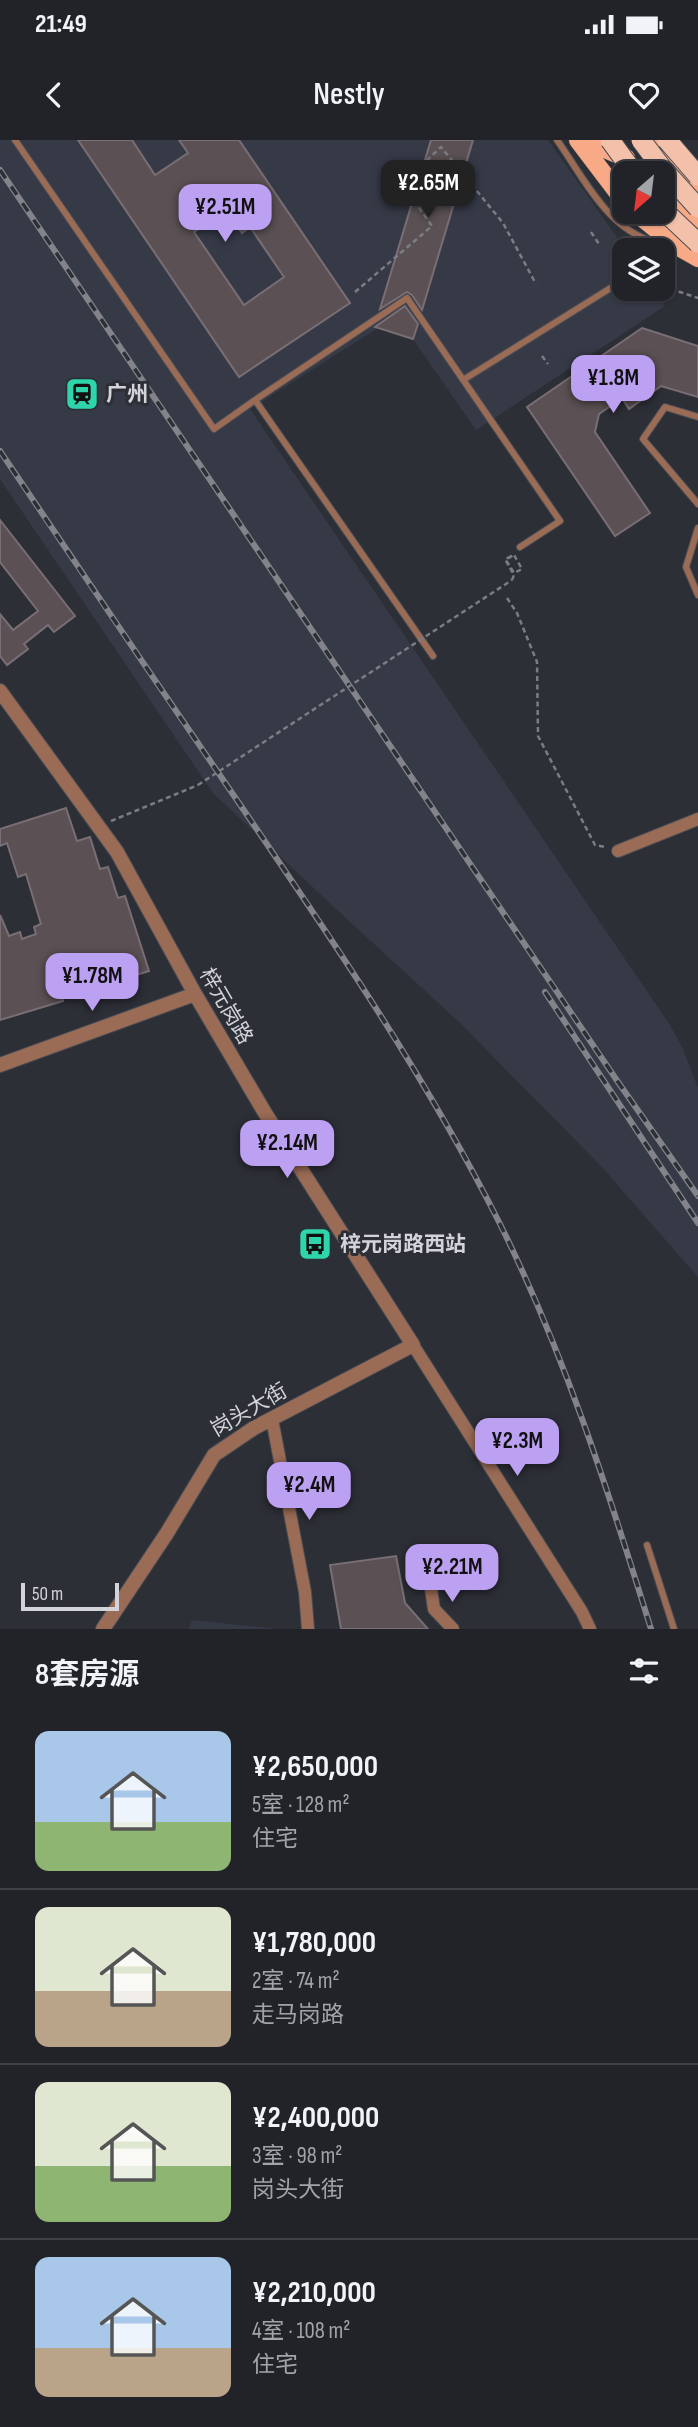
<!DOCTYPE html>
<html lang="zh">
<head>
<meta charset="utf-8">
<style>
  body { margin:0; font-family:"Sofia Sans Condensed","Noto Sans SC",sans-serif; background:#2e2f35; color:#f1f3f6; height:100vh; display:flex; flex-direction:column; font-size:26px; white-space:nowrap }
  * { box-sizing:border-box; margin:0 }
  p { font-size:23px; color:#a2a4a8 }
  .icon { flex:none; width:38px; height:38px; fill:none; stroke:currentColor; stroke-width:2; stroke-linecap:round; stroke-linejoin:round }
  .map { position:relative; height:1489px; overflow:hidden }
  .sheet { display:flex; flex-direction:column; background:#222329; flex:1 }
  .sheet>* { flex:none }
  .needle { width:46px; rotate:208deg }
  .controls { position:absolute; left:612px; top:21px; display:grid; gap:14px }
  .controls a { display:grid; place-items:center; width:63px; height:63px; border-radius:14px; background:#222329; box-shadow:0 2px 5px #0004,0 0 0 2px #3f4046; font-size:35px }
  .scale { position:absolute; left:21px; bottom:18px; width:98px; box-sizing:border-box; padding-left:7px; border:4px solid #d2d4d9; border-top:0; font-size:19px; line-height:24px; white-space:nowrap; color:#d2d4d9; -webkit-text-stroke:5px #2d2f37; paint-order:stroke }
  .price { position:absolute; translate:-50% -60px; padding:0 16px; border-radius:14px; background:#bca0f2; color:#111; font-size:23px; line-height:46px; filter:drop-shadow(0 2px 4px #0008) }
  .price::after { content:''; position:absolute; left:50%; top:42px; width:21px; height:16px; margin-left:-10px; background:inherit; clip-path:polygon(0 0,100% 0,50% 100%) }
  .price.current { background:#222; color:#fff }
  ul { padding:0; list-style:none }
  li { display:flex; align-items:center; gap:21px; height:175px; padding:0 35px }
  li+li { border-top:2px solid #3f4046 }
  li span { display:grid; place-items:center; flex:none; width:196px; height:140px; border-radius:14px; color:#555 }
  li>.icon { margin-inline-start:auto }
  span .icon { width:84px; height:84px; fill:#fffc; stroke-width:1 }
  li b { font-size:30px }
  h2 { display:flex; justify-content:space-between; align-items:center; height:84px; padding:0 35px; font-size:30px }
  .status { display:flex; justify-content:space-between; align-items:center; height:49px; padding:0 35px; background:#222329; direction:ltr }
  .status svg { height:19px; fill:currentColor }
  header { display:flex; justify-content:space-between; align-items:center; height:91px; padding:0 35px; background:#222329; font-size:32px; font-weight:600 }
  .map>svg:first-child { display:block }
</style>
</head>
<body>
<div class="status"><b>21:49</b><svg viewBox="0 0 49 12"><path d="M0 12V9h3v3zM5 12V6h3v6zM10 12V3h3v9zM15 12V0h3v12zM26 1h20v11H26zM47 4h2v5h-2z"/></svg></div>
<header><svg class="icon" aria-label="back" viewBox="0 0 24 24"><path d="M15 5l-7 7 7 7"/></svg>Nestly<svg class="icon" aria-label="heart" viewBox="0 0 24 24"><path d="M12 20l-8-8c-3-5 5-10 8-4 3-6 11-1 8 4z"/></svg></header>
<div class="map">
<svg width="698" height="1489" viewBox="0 0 698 1489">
  <rect width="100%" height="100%" fill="#2d2f37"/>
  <path fill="#363a47" d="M0 0H548L626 110 625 149H653L665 166 476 290 397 176 250 269 670 885 683 909 698 948V1137L601 1026 459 882 335 768 213 653 0 339Z
    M192 1480 277 1489H189Z"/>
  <path fill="#5b5155" stroke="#786e73" stroke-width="2" fill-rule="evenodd" d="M78 0H132L155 35 188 13 179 0H239L350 163 239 237ZM227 71 242 93 250 87 284 137 244 165 194 92Z
    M431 0H473L422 170 412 155 407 152 380 169Z
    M405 166 418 184 413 199 375 187Z
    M642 188 698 206V257L661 246 629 269 622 258 599 274 595 292 650 373 615 396 527 267Z
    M0 380 75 476 54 492 48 485 24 504 28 509 7 525 0 516V474L13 490 38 471 0 422Z
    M66 668 77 701 90 697 100 729 108 727 118 758 125 756 149 831 62 857 63 861 0 880V775L9 796 20 792 22 799 36 794 34 787 41 784 26 734 18 737 7 703 0 706V689Z
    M396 1416 405 1463 428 1489H341L330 1425Z"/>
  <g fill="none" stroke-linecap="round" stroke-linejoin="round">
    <defs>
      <path id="service" d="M15 0 214 289 255 260
        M557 0C586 41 611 97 665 104
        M663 114 676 107
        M463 240 625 139
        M698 277 665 267 643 299 698 364
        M698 388 686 427 698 455
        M433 516 255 260 407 158 560 381 520 407
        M647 1405 674 1489"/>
      <path id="minor" d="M618 711 698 679
        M413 1205 582 1472 590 1489
        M272 1279 305 1452 308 1489
        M431 1449 434 1469 453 1489"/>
      <path id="tertiary" d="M0 551 117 712 195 854 265 973 413 1205 254 1288 214 1315 167 1393 103 1489
        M0 925 195 854"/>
      <path id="primary" d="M578 0 625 62
        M584 0 626 18
        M656 0 670 22 694 50
        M663 55 698 90
        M635 72 677 106 698 118"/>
    </defs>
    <use href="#service" stroke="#4b4d54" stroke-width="8"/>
    <use href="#minor" stroke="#4b4d54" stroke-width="14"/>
    <use href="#tertiary" stroke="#4b4d54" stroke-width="16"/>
    <use href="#primary" stroke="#4b4d54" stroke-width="19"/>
    <path stroke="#7b7d84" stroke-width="2.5" stroke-dasharray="5 3.5" stroke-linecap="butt" d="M591 92 599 104
      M355 152 432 86 402 44 441 7 503 83 536 144
      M670 152H680L698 158
      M542 216 548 224
      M512 440 514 435 505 419 514 415 522 429 514 433 506 420 515 414
      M507 458 517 473 537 522 538 596 595 705 605 707
      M111 681 198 645"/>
    <use href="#service" stroke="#9a6b55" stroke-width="6"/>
    <use href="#minor" stroke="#9a6b55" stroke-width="12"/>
    <use href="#tertiary" stroke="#9a6b55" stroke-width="14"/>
    <use href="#primary" stroke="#f8aa87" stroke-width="18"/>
    <defs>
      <path id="rail" d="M0 30 618 942 698 1056
        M0 311C80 430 160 548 241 666 333 801 425 935 499 1082 564 1212 608 1350 651 1489
        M545 852 698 1083"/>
    </defs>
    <use href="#rail" stroke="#82848a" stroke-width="6"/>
    <use href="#rail" stroke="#2d2f37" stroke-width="3.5" stroke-dasharray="10" stroke-linecap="butt"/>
    <defs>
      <path id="trunk-bridge" d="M610 0 634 33
        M641 0 662 28 698 68
        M667 0 698 36
        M663 70 698 103"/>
    </defs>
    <use href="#trunk-bridge" stroke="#4b4d54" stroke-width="21" stroke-linecap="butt"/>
    <path stroke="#7b7d84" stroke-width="2.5" stroke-dasharray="5 3.5" stroke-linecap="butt" d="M198 645 512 440"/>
    <use href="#trunk-bridge" stroke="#f3c0a9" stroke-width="19"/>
  </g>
  <defs>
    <symbol id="station-square" viewBox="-11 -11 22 22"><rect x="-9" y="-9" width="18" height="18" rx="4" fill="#2ed4aa" stroke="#2d2f37"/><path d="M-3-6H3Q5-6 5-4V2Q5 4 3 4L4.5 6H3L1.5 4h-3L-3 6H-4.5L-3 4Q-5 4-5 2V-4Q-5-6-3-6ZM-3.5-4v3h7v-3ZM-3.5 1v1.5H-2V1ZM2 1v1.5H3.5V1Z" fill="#111"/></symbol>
    <symbol id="bus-square" viewBox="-11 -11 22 22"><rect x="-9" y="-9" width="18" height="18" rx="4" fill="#2ed4aa" stroke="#2d2f37"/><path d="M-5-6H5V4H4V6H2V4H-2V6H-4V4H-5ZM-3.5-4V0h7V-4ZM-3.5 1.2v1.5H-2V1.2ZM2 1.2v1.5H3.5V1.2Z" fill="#111"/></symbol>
  </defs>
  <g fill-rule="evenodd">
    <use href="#station-square" x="63" y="235" width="38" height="38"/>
    <use href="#bus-square" x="296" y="1085" width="38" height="38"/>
  </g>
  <g text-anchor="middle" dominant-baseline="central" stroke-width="6" stroke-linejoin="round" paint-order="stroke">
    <g font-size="21" font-weight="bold" fill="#d2d4d9" stroke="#2d2f37" text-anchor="start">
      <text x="106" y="254">广州</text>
      <text x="340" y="1104">梓元岗路西站</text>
    </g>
    <g font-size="21" fill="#d2d4d9" stroke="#2d2f37">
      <text transform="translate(226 866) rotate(60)">梓元岗路</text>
      <text transform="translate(249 1270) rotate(-30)">岗头大街</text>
    </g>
  </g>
</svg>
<div class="controls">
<a><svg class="needle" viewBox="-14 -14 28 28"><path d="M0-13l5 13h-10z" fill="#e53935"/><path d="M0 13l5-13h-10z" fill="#a2a4a8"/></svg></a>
<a><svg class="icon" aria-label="layers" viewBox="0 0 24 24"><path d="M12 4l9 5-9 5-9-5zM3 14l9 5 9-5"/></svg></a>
</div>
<div class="scale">50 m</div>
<b class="price current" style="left:428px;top:80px">¥2.65M</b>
<b class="price" style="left:225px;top:104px">¥2.51M</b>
<b class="price" style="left:613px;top:275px">¥1.8M</b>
<b class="price" style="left:92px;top:873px">¥1.78M</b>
<b class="price" style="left:287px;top:1040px">¥2.14M</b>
<b class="price" style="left:517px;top:1338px">¥2.3M</b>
<b class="price" style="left:309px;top:1382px">¥2.4M</b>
<b class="price" style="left:452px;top:1464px">¥2.21M</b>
</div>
<section class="sheet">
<h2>8套房源<svg class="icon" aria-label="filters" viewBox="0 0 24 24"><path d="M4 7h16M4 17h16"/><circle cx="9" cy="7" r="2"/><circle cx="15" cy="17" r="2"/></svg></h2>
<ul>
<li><span style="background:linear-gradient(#a9c7e8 65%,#8fb573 0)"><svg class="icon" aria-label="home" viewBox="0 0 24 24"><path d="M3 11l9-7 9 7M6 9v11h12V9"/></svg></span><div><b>¥2,650,000</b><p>5室 · 128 m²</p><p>住宅</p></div></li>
<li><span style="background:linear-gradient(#dfe7d0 60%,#b9a48a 0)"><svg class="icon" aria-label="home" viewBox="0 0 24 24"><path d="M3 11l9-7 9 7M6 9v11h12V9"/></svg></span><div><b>¥1,780,000</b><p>2室 · 74 m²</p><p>走马岗路</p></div></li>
<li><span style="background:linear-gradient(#dfe7d0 60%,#8fb573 0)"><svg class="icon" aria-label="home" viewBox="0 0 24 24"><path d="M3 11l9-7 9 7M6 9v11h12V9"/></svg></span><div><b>¥2,400,000</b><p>3室 · 98 m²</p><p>岗头大街</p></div></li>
<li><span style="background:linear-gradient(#a9c7e8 65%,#b9a48a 0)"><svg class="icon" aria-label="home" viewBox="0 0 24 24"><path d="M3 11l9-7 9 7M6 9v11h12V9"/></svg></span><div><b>¥2,210,000</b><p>4室 · 108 m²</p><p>住宅</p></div></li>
</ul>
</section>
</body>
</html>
